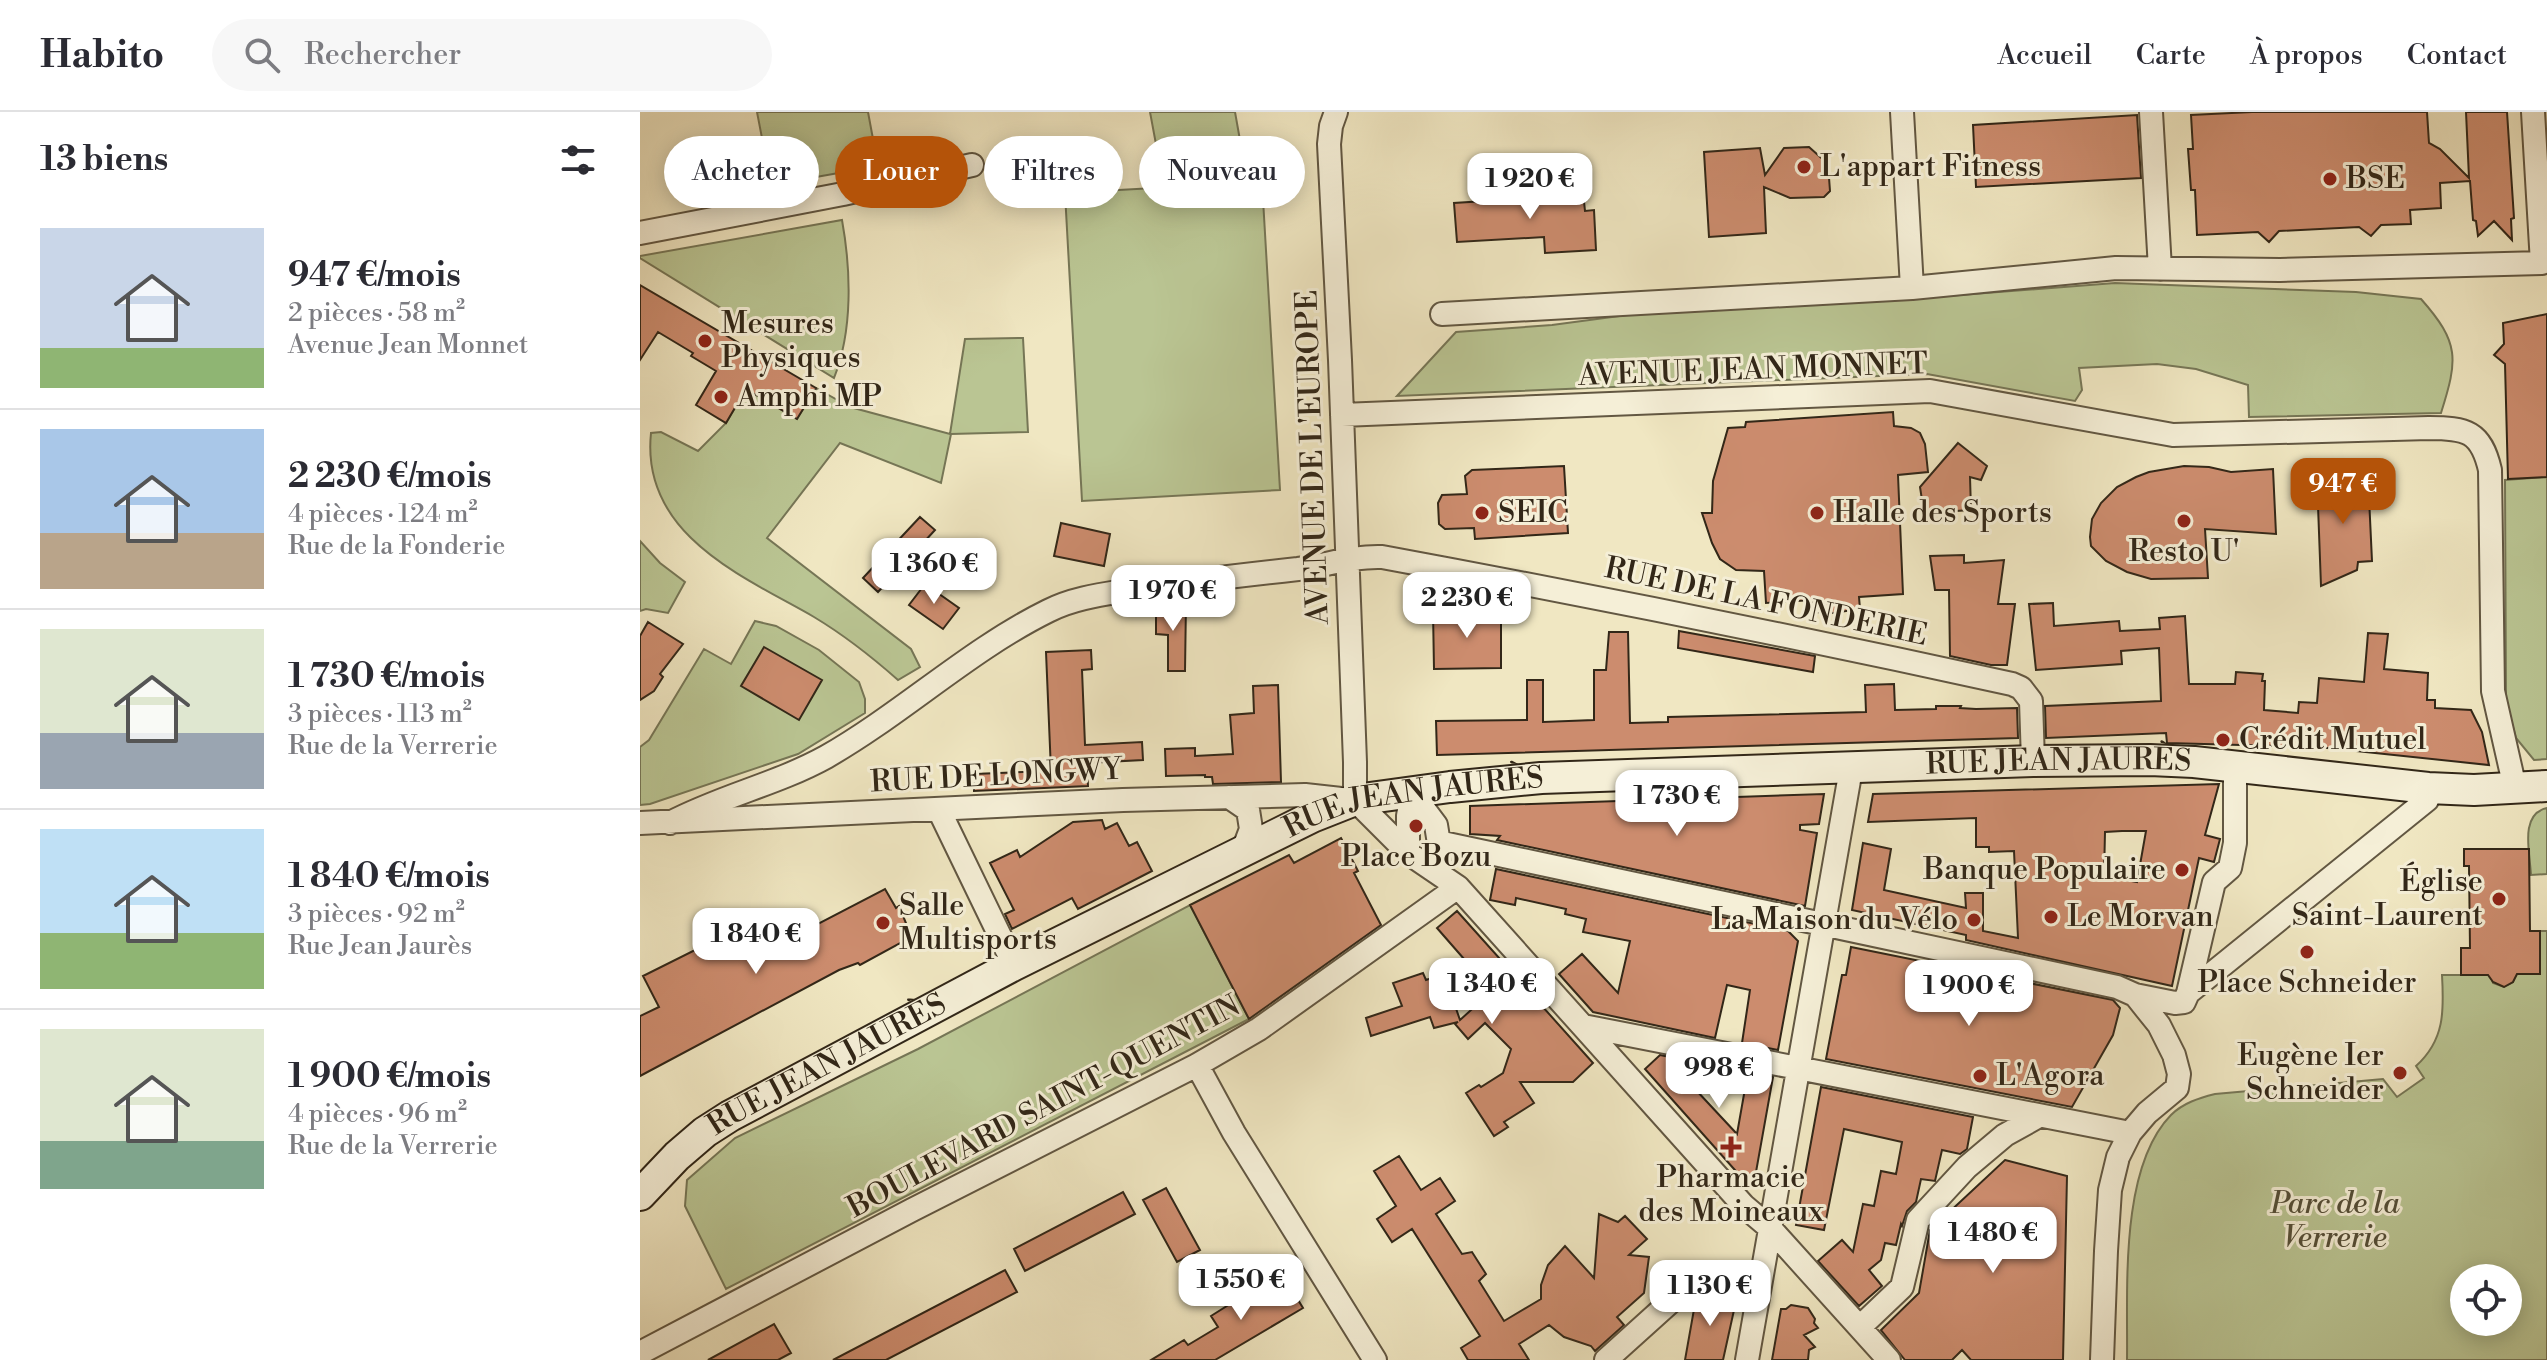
<!DOCTYPE html>
<html lang="fr">
<head>
<meta charset="utf-8">
<style>
  body { margin:0; font-family:"Libre Bodoni",serif; background:#f7f7f7; color:#2b2b33; height:100vh; display:flex; flex-direction:column; font-size:30px; white-space:nowrap }
  * { box-sizing:border-box; margin:0 }
  p { font-size:26px; color:#7c7c81 }
  .icon { flex:none; width:44px; height:44px; fill:none; stroke:currentColor; stroke-width:2; stroke-linecap:round; stroke-linejoin:round }
  .map { position:relative; flex:1; overflow:hidden }
  .sheet { display:flex; flex-direction:column; background:#fff; width:640px }
  .sheet>* { flex:none }
  .guide { position:absolute; left:24px; top:24px; width:760px; height:72px; display:flex; gap:16px }
  .controls { position:absolute; left:1810px; top:1152px; display:grid; gap:16px }
  .controls a { display:grid; place-items:center; width:72px; height:72px; border-radius:50%; background:#fff; box-shadow:0 4px 20px #0003; font-size:40px }
  .price { position:absolute; translate:-50% -68px; padding:0 18px; border-radius:16px; background:#fff; color:#222; font-size:26px; line-height:52px; filter:drop-shadow(0 2px 4px #0008) }
  .price::after { content:''; position:absolute; left:50%; top:48px; width:24px; height:18px; margin-left:-12px; background:inherit; clip-path:polygon(0 0,100% 0,50% 100%) }
  .price.selected { background:#b45309; color:#fff }
  ul { padding:0; list-style:none }
  li { display:flex; align-items:center; gap:24px; height:200px; padding:0 40px }
  li+li { border-top:2px solid #e1e1e2 }
  li span { display:grid; place-items:center; flex:none; width:224px; height:160px; border-radius:0px; color:#555 }
  li>.icon { margin-inline-start:auto }
  span .icon { width:96px; height:96px; fill:#fffc; stroke-width:1 }
  li b { font-size:34px }
  h2 { display:flex; justify-content:space-between; align-items:center; height:96px; padding:0 40px; font-size:34px }
  .chip { padding:0 28px; border-radius:36px; background:#fff; box-shadow:0 4px 20px #0003; font-size:28px; line-height:72px }
  .chip.selected { background:#b45309; color:#fff }
  header { display:flex; align-items:center; gap:48px; box-sizing:border-box; height:112px; padding:0 40px; background:#fff; border-bottom:2px solid #e1e1e2 }
  header strong { font-size:38px }
  nav { display:flex; gap:44px; margin-inline-start:auto; font-size:28px }
  .search { width:560px; height:72px; background:#f7f7f7; display:flex; align-items:center; gap:20px; box-sizing:border-box; padding:0 28px; border-radius:44px; color:#7c7c81; font-size:30px }
  main { display:flex; flex:1; min-height:0 }
  .map>svg:first-child { display:block }
</style>
</head>
<body>
<header>
<strong>Habito</strong>
<div class="search"><svg class="icon" aria-label="search" viewBox="0 0 24 24"><circle cx="10" cy="10" r="6"/><path d="M15 15l6 6"/></svg>Rechercher</div>
<nav><a>Accueil</a><a>Carte</a><a>À propos</a><a>Contact</a></nav>
</header>
<main>
<section class="sheet">
<h2>13 biens<svg class="icon" aria-label="filters" viewBox="0 0 24 24"><path d="M4 7h16M4 17h16"/><circle cx="9" cy="7" r="2"/><circle cx="15" cy="17" r="2"/></svg></h2>
<ul>
<li><span style="background:linear-gradient(#c9d6e8 75%,#8fb573 0)"><svg class="icon" aria-label="home" viewBox="0 0 24 24"><path d="M3 11l9-7 9 7M6 9v11h12V9"/></svg></span><div><b>947 €/mois</b><p>2 pièces · 58 m²</p><p>Avenue Jean Monnet</p></div></li>
<li><span style="background:linear-gradient(#a9c7e8 65%,#b9a48a 0)"><svg class="icon" aria-label="home" viewBox="0 0 24 24"><path d="M3 11l9-7 9 7M6 9v11h12V9"/></svg></span><div><b>2 230 €/mois</b><p>4 pièces · 124 m²</p><p>Rue de la Fonderie</p></div></li>
<li><span style="background:linear-gradient(#dfe7d0 65%,#9aa5b1 0)"><svg class="icon" aria-label="home" viewBox="0 0 24 24"><path d="M3 11l9-7 9 7M6 9v11h12V9"/></svg></span><div><b>1 730 €/mois</b><p>3 pièces · 113 m²</p><p>Rue de la Verrerie</p></div></li>
<li><span style="background:linear-gradient(#bfe0f5 65%,#8fb573 0)"><svg class="icon" aria-label="home" viewBox="0 0 24 24"><path d="M3 11l9-7 9 7M6 9v11h12V9"/></svg></span><div><b>1 840 €/mois</b><p>3 pièces · 92 m²</p><p>Rue Jean Jaurès</p></div></li>
<li><span style="background:linear-gradient(#dfe7d0 70%,#7fa58c 0)"><svg class="icon" aria-label="home" viewBox="0 0 24 24"><path d="M3 11l9-7 9 7M6 9v11h12V9"/></svg></span><div><b>1 900 €/mois</b><p>4 pièces · 96 m²</p><p>Rue de la Verrerie</p></div></li>
</ul>
</section>
<div class="map">
<svg width="1907" height="1248" viewBox="0 0 1907 1248">
  <rect width="100%" height="100%" fill="#f0e7c2"/>
  <filter id="stains"><feTurbulence type="fractalNoise" baseFrequency=".0025" numOctaves="4"/><feColorMatrix values="0 0 0 0 .2 0 0 0 0 .09 0 0 0 0 .02 0 0 0 .5 -.17"/></filter>
  <radialGradient id="worn" r=".72"><stop offset=".6" stop-color="#630" stop-opacity="0"/><stop offset="1" stop-color="#630" stop-opacity=".3"/></radialGradient>
  <path fill="#bac593" stroke="#767656" stroke-width="2" fill-rule="evenodd" d="M117 0H228L238 54 131 73Z
    M510 0H595L603 45 521 59Z
    M622 70 640 378 442 389 425 81Z
    M202 108C211 158 213 218 194 266L0 146V144Z
    M1475 171 1716 180 1781 187C1820 231 1818 247 1801 301L1609 305 1608 273 1556 257 1517 252 1439 256 1442 278 1435 289 1287 262 757 284 816 220 912 213 987 203 1268 187Z
    M383 226 388 320 311 322 301 371 200 331 127 426 271 537 280 555 258 568C232 545 204 523 174 505 109 467 0 425 11 321L21 320 58 339 86 311 106 277 157 307 176 276 210 295 310 322 325 227Z
    M1907 365V647L1894 648 1876 626 1866 590 1865 368Z
    M0 429 20 451 45 470 28 501 6 497 0 499Z
    M115 509 136 514 179 538 219 570 225 587V601L158 642 10 692 0 693V635L9 628 64 537 91 552Z
    M1907 696V762L1891 763C1890 741 1879 702 1907 696Z
    M550 793 609 907 86 1177 45 1094 47 1068 95 1026 278 937Z
    M1900 819H1907V1248H1487C1488 1179 1479 1056 1531 1003 1543 991 1559 986 1575 982L1743 967 1757 985 1784 966 1776 954C1805 928 1804 898 1802 863H1850L1853 871 1864 875 1873 870 1875 862H1899ZM1824 1166H1868V1210H1824Z"/>
  <path fill="#cc8c6e" stroke="#322718" stroke-width="2" fill-rule="evenodd" d="M1612 0H1787L1789 31 1800 37 1829 66 1826 0H1867L1874 106 1871 107 1872 128 1854 109 1838 124 1836 109 1833 108 1830 69 1800 71 1801 96 1770 98 1771 112 1741 113 1731 124 1719 115 1639 119 1629 130 1618 120 1557 123 1555 78H1551L1548 37H1553L1551 3Z
    M1497 3 1501 66 1336 75 1333 13Z
    M387 30 392 55 372 59 367 35Z
    M1169 35 1188 52 1190 79 1184 85 1150 86 1124 75 1126 121 1069 125 1064 40 1120 36 1125 63 1144 36Z
    M902 78 903 82 943 80 945 99 954 98 956 138 905 141 904 125 817 130 814 91 877 87V80Z
    M0 173 176 276 157 307 106 277 86 311 56 293 76 259 51 244 53 241 18 220 0 248Z
    M1907 202V365L1868 367 1865 252 1854 243 1864 232 1863 211Z
    M1253 300 1254 314 1271 316 1280 321 1285 332 1288 360 1258 363 1263 482 1219 485 1220 497 1193 501 1173 500 1172 488 1126 491 1124 459 1096 458 1080 447 1072 431 1062 401H1072L1073 369 1088 316 1105 315 1106 310Z
    M1318 331 1347 354 1341 368 1330 365 1331 398 1284 401 1280 375Z
    M924 354 928 421 835 427 834 416 805 417 799 412 798 391 802 383 827 382 825 364 832 358Z
    M1544 354 1569 355 1591 360 1633 357 1636 422 1565 417 1568 466 1511 467 1487 460 1466 449 1451 434 1450 425 1452 407 1461 391 1477 375 1496 365 1509 360Z
    M1728 364 1732 449 1718 450 1717 458 1681 474 1677 367Z
    M280 405 295 418 238 480 223 466Z
    M421 411 470 422 464 454 414 444Z
    M1324 443V451L1364 448 1358 492H1375L1367 553H1351L1310 544 1309 478H1295L1290 444Z
    M285 472 319 496 303 517 269 493Z
    M546 490 545 559H528V523L516 522V494Z
    M1413 491 1414 514 1479 509 1480 519 1520 517 1519 506 1545 504 1549 572H1595L1596 560 1623 562 1622 569H1625L1624 598 1658 601 1659 590 1677 591 1679 566 1724 570 1728 521 1748 522 1744 557 1788 561 1787 588H1795V596L1831 598 1842 620 1849 653 1678 635 1527 631 1526 621 1406 626 1405 594 1521 589 1519 536 1481 539 1482 552 1396 558 1389 492Z
    M793 499H861V556L794 557Z
    M8 510 43 532 20 562 23 565 14 579 0 588V524Z
    M1039 519 1175 544 1173 560 1038 536Z
    M969 520H988L990 611 1028 610V605L1226 600 1225 573 1254 572 1255 598 1296 597V594H1321L1320 596 1336 597 1377 596 1378 626 797 643 796 609 887 608V568H903V610L954 608V558H966Z
    M124 535 182 568 159 608 101 574Z
    M451 538 452 557 442 558 445 633 502 630 503 648 447 651 448 674 334 679V662L411 659 406 540Z
    M638 573 641 670 573 672 572 665H565V663L526 664 525 637 555 636V644L593 642 590 603 614 601 613 574Z
    M1579 672 1565 723 1580 727 1574 750 1559 746 1532 874 1326 828V823L1212 798 1223 731 1251 737 1244 778 1326 796 1325 781H1343V819L1378 826 1374 739 1349 740V735H1336V706L1228 710 1233 682ZM1482 719H1506L1497 770 1464 764 1465 720Z
    M1184 682 1179 712 1160 713V718L1177 721 1165 794 857 728 860 724 830 722V694Z
    M462 708 465 717 477 711 489 734 497 730 512 759 438 797 432 786 372 817 365 802 374 798 350 751 377 738 380 745 433 710Z
    M701 726 718 759 714 761 741 813 609 907 550 793 649 743 654 751Z
    M1824 737H1889L1890 819H1900V862H1877L1873 870 1864 875 1853 870 1848 863H1821V836H1830L1829 754H1824Z
    M856 757 1148 819 1158 829 1138 938 1102 931 1110 878 1087 873 1075 926 953 900 919 862 942 842 978 881 990 829 943 820 946 807 925 802 926 797 876 786 875 793 850 788Z
    M245 777 256 796 259 794 270 821 263 824 266 828 220 853 218 851 199 858 0 964V904L19 895 3 864 113 809 128 838Z
    M817 799 953 951 933 970H880L894 991 864 1010 868 1015 854 1024 826 981 839 973 841 975 863 961 871 937 845 911 828 927 815 912 818 910 794 916 790 905 731 924 726 906 762 894 753 871 783 861 786 868 804 862 820 908 852 879 797 816Z
    M1211 835 1473 888 1480 896 1473 923 1432 995 1186 947 1202 863H1206Z
    M1020 943 1069 953 1066 966 1042 963 1097 1022 1106 971 1096 969 1097 958 1133 965 1116 1060 1102 1066 1005 957Z
    M1181 975 1333 1005 1327 1037 1320 1042 1302 1038 1295 1069 1281 1067 1276 1090 1267 1099 1262 1114 1261 1112 1256 1133 1245 1131 1241 1148 1229 1158 1242 1174 1219 1194 1178 1149 1202 1128 1213 1140 1223 1092 1234 1094 1241 1059 1256 1062 1262 1030 1204 1017 1184 1118 1156 1113Z
    M759 1044 781 1078 800 1066 815 1089 796 1102 822 1142 832 1140 846 1162 839 1169 864 1209 901 1187V1173L908 1153 925 1134 954 1166 959 1102 978 1110 985 1104 1007 1127 989 1143 1009 1145 1004 1181 977 1205 984 1213 955 1239 951 1234 924 1225 909 1213 879 1232 889 1248H828L821 1236 840 1224 772 1117 752 1130 737 1107 756 1094 734 1059Z
    M1365 1048 1427 1064 1423 1248H1331L1322 1238 1312 1248H1265L1241 1218 1279 1181 1290 1118Z
    M526 1076 560 1138 537 1150 503 1088Z
    M483 1080 495 1102 385 1159 374 1137Z
    M365 1158 377 1180 246 1248H193Z
    M641 1160 663 1196 575 1248H511L544 1228 548 1233 578 1215 571 1204Z
    M1066 1183 1096 1189 1083 1248H1045L1056 1186Z
    M1151 1193 1168 1196 1175 1207 1174 1211 1178 1216 1164 1223 1175 1235 1169 1238 1168 1248H1132L1141 1197H1146Z
    M134 1212 151 1241 138 1248H68Z"/>
  <g fill="none" stroke-linecap="round" stroke-linejoin="round">
    <defs>
      <path id="street" d="M696 0 691 14 689 32 700 248 715 650V688
        M1262 0 1272 176 1476 156 1640 158 1902 151 1893 0
        M1511 0 1520 157
        M0 121 203 82 332 53
        M802 202 1272 176
        M702 303 1290 279 1533 323 1789 316C1826 316 1841 319 1850 358L1853 579 1875 676
        M772 681 796 713 801 744
        M589 685 608 698 611 717 602 741
        M715 688 768 741 818 775 1104 1094 1130 1116 1249 1248
        M299 698 374 853
        M0 711 483 688 665 683 710 688
        M30 711C81 684 137 672 186 645 263 601 329 538 408 499 435 485 467 482 496 477 550 469 604 463 658 457 687 453 713 444 742 445 953 484 1162 526 1372 572L1381 576 1391 589 1393 649
        M798 730 1477 875 1495 883 1519 913 1534 943 1539 962 1537 976 1507 1001 1490 1021 1478 1045 1470 1078 1466 1139 1462 1248
        M768 741V704L772 681
        M1548 881 1787 688
        M1495 883 1535 891 1544 890 1548 881 1574 770 1590 756 1595 731V655
        M943 914 1490 1021
        M557 953 594 1021 735 1248
        M1220 1215 1262 1175 1278 1108 1327 1055 1365 1023 1399 1004
        M0 1241 272 1098 557 953 619 917 818 775
        M966 1248 1048 1174C1069 1163 1096 1174 1119 1179
        M1107 1248 1211 657"/>
      <g id="secondary">
        <path id="s1" d="M0 1083 37 1044 65 1020 90 1004 374 853 672 705 715 688 810 675 901 666 1393 649 1510 648 1554 650 1788 676 1834 678 1907 674"/>
      </g>
    </defs>
    <use href="#street" stroke="#625742" stroke-width="26"/>
    <use href="#secondary" stroke="#322718" stroke-width="34"/>
    <use href="#street" stroke="#f5efd7" stroke-width="22"/>
    <use href="#secondary" stroke="#f5efd7" stroke-width="30"/>
  </g>
  <g fill="#8f2418" stroke="#f5efd7" stroke-width="3">
    <circle cx="1164" cy="55" r="8"/>
    <circle cx="1690" cy="67" r="8"/>
    <circle cx="65" cy="229" r="8"/>
    <circle cx="81" cy="285" r="8"/>
    <circle cx="842" cy="401" r="8"/>
    <circle cx="1177" cy="401" r="8"/>
    <circle cx="1544" cy="409" r="8"/>
    <circle cx="1583" cy="628" r="8"/>
    <circle cx="776" cy="714" r="8"/>
    <circle cx="1542" cy="758" r="8"/>
    <circle cx="1859" cy="787" r="8"/>
    <circle cx="1411" cy="805" r="8"/>
    <circle cx="1334" cy="808" r="8"/>
    <circle cx="243" cy="811" r="8"/>
    <circle cx="1667" cy="840" r="8"/>
    <circle cx="1760" cy="961" r="8"/>
    <circle cx="1340" cy="964" r="8"/>
    <path d="M1087 1023h8v8h8v8h-8v8h-8v-8h-8v-8h8z"/>
  </g>
  <g text-anchor="middle" dominant-baseline="central" stroke-width="6" stroke-linejoin="round" paint-order="stroke">
    <g font-size="30" fill="#322718" stroke="#f5efd7" text-anchor="start">
      <text x="1180" y="55">L'appart Fitness</text>
      <text x="1706" y="67">BSE</text>
      <text x="81" y="212">Mesures<tspan x="81" dy="34">Physiques</tspan></text>
      <text x="97" y="285">Amphi MP</text>
      <text x="858" y="401">SEIC</text>
      <text x="1193" y="401">Halle des Sports</text>
      <text x="1544" y="440" text-anchor="middle">Resto U'</text>
      <text x="1599" y="628">Crédit Mutuel</text>
      <text x="776" y="745" text-anchor="middle">Place Bozu</text>
      <text x="1526" y="758" text-anchor="end">Banque Populaire</text>
      <text x="1843" y="770" text-anchor="end">Église<tspan x="1843" dy="34">Saint-Laurent</tspan></text>
      <text x="259" y="794">Salle<tspan x="259" dy="34">Multisports</tspan></text>
      <text x="1427" y="805">Le Morvan</text>
      <text x="1318" y="808" text-anchor="end">La Maison du Vélo</text>
      <text x="1667" y="871" text-anchor="middle">Place Schneider</text>
      <text x="1744" y="944" text-anchor="end">Eugène Ier<tspan x="1744" dy="34">Schneider</tspan></text>
      <text x="1356" y="964">L'Agora</text>
      <text x="1091" y="1066" text-anchor="middle">Pharmacie<tspan x="1091" dy="34">des Moineaux</tspan></text>
    </g>
    <g font-size="30" fill="#322718" stroke="#f5efd7">
      <text transform="translate(1113 258) rotate(-2)">AVENUE JEAN MONNET</text>
      <text transform="translate(673 345) rotate(-92)">AVENUE DE L'EUROPE</text>
      <text transform="translate(1126 490) rotate(12)">RUE DE LA FONDERIE</text>
      <text stroke="none"><textPath href="#s1" startOffset="1526">RUE JEAN JAURÈS</textPath></text>
      <text transform="translate(356 664) rotate(-3)">RUE DE LONGWY</text>
      <text stroke="none"><textPath href="#s1" startOffset="878">RUE JEAN JAURÈS</textPath></text>
      <text stroke="none"><textPath href="#s1" startOffset="230">RUE JEAN JAURÈS</textPath></text>
      <text transform="translate(404 995) rotate(-28)">BOULEVARD SAINT-QUENTIN</text>
    </g>
    <g font-size="30" font-style="italic" fill="#544e37" stroke="#f5efd7">
      <text x="1695" y="1092">Parc de la<tspan x="1695" dy="34">Verrerie</tspan></text>
    </g>
  </g>
  <rect width="100%" height="100%" filter="url(#stains)"/>
  <rect width="100%" height="100%" fill="url(#worn)"/>
</svg>
<div class="controls">
<a><svg class="icon" aria-label="locate" viewBox="0 0 24 24"><circle cx="12" cy="12" r="6"/><path d="M12 2v4M12 18v4M2 12h4M18 12h4"/></svg></a>
</div>
<b class="price" style="left:890px;top:109px">1 920 €</b>
<b class="price selected" style="left:1703px;top:414px">947 €</b>
<b class="price" style="left:294px;top:494px">1 360 €</b>
<b class="price" style="left:533px;top:521px">1 970 €</b>
<b class="price" style="left:827px;top:528px">2 230 €</b>
<b class="price" style="left:1037px;top:726px">1 730 €</b>
<b class="price" style="left:116px;top:864px">1 840 €</b>
<b class="price" style="left:852px;top:914px">1 340 €</b>
<b class="price" style="left:1329px;top:916px">1 900 €</b>
<b class="price" style="left:1079px;top:998px">998 €</b>
<b class="price" style="left:1353px;top:1163px">1 480 €</b>
<b class="price" style="left:601px;top:1210px">1 550 €</b>
<b class="price" style="left:1070px;top:1216px">1 130 €</b>
<div class="guide">
<a class="chip">Acheter</a>
<a class="chip selected">Louer</a>
<a class="chip">Filtres</a>
<a class="chip">Nouveau</a>
</div>
</div>
</main>
</body>
</html>
